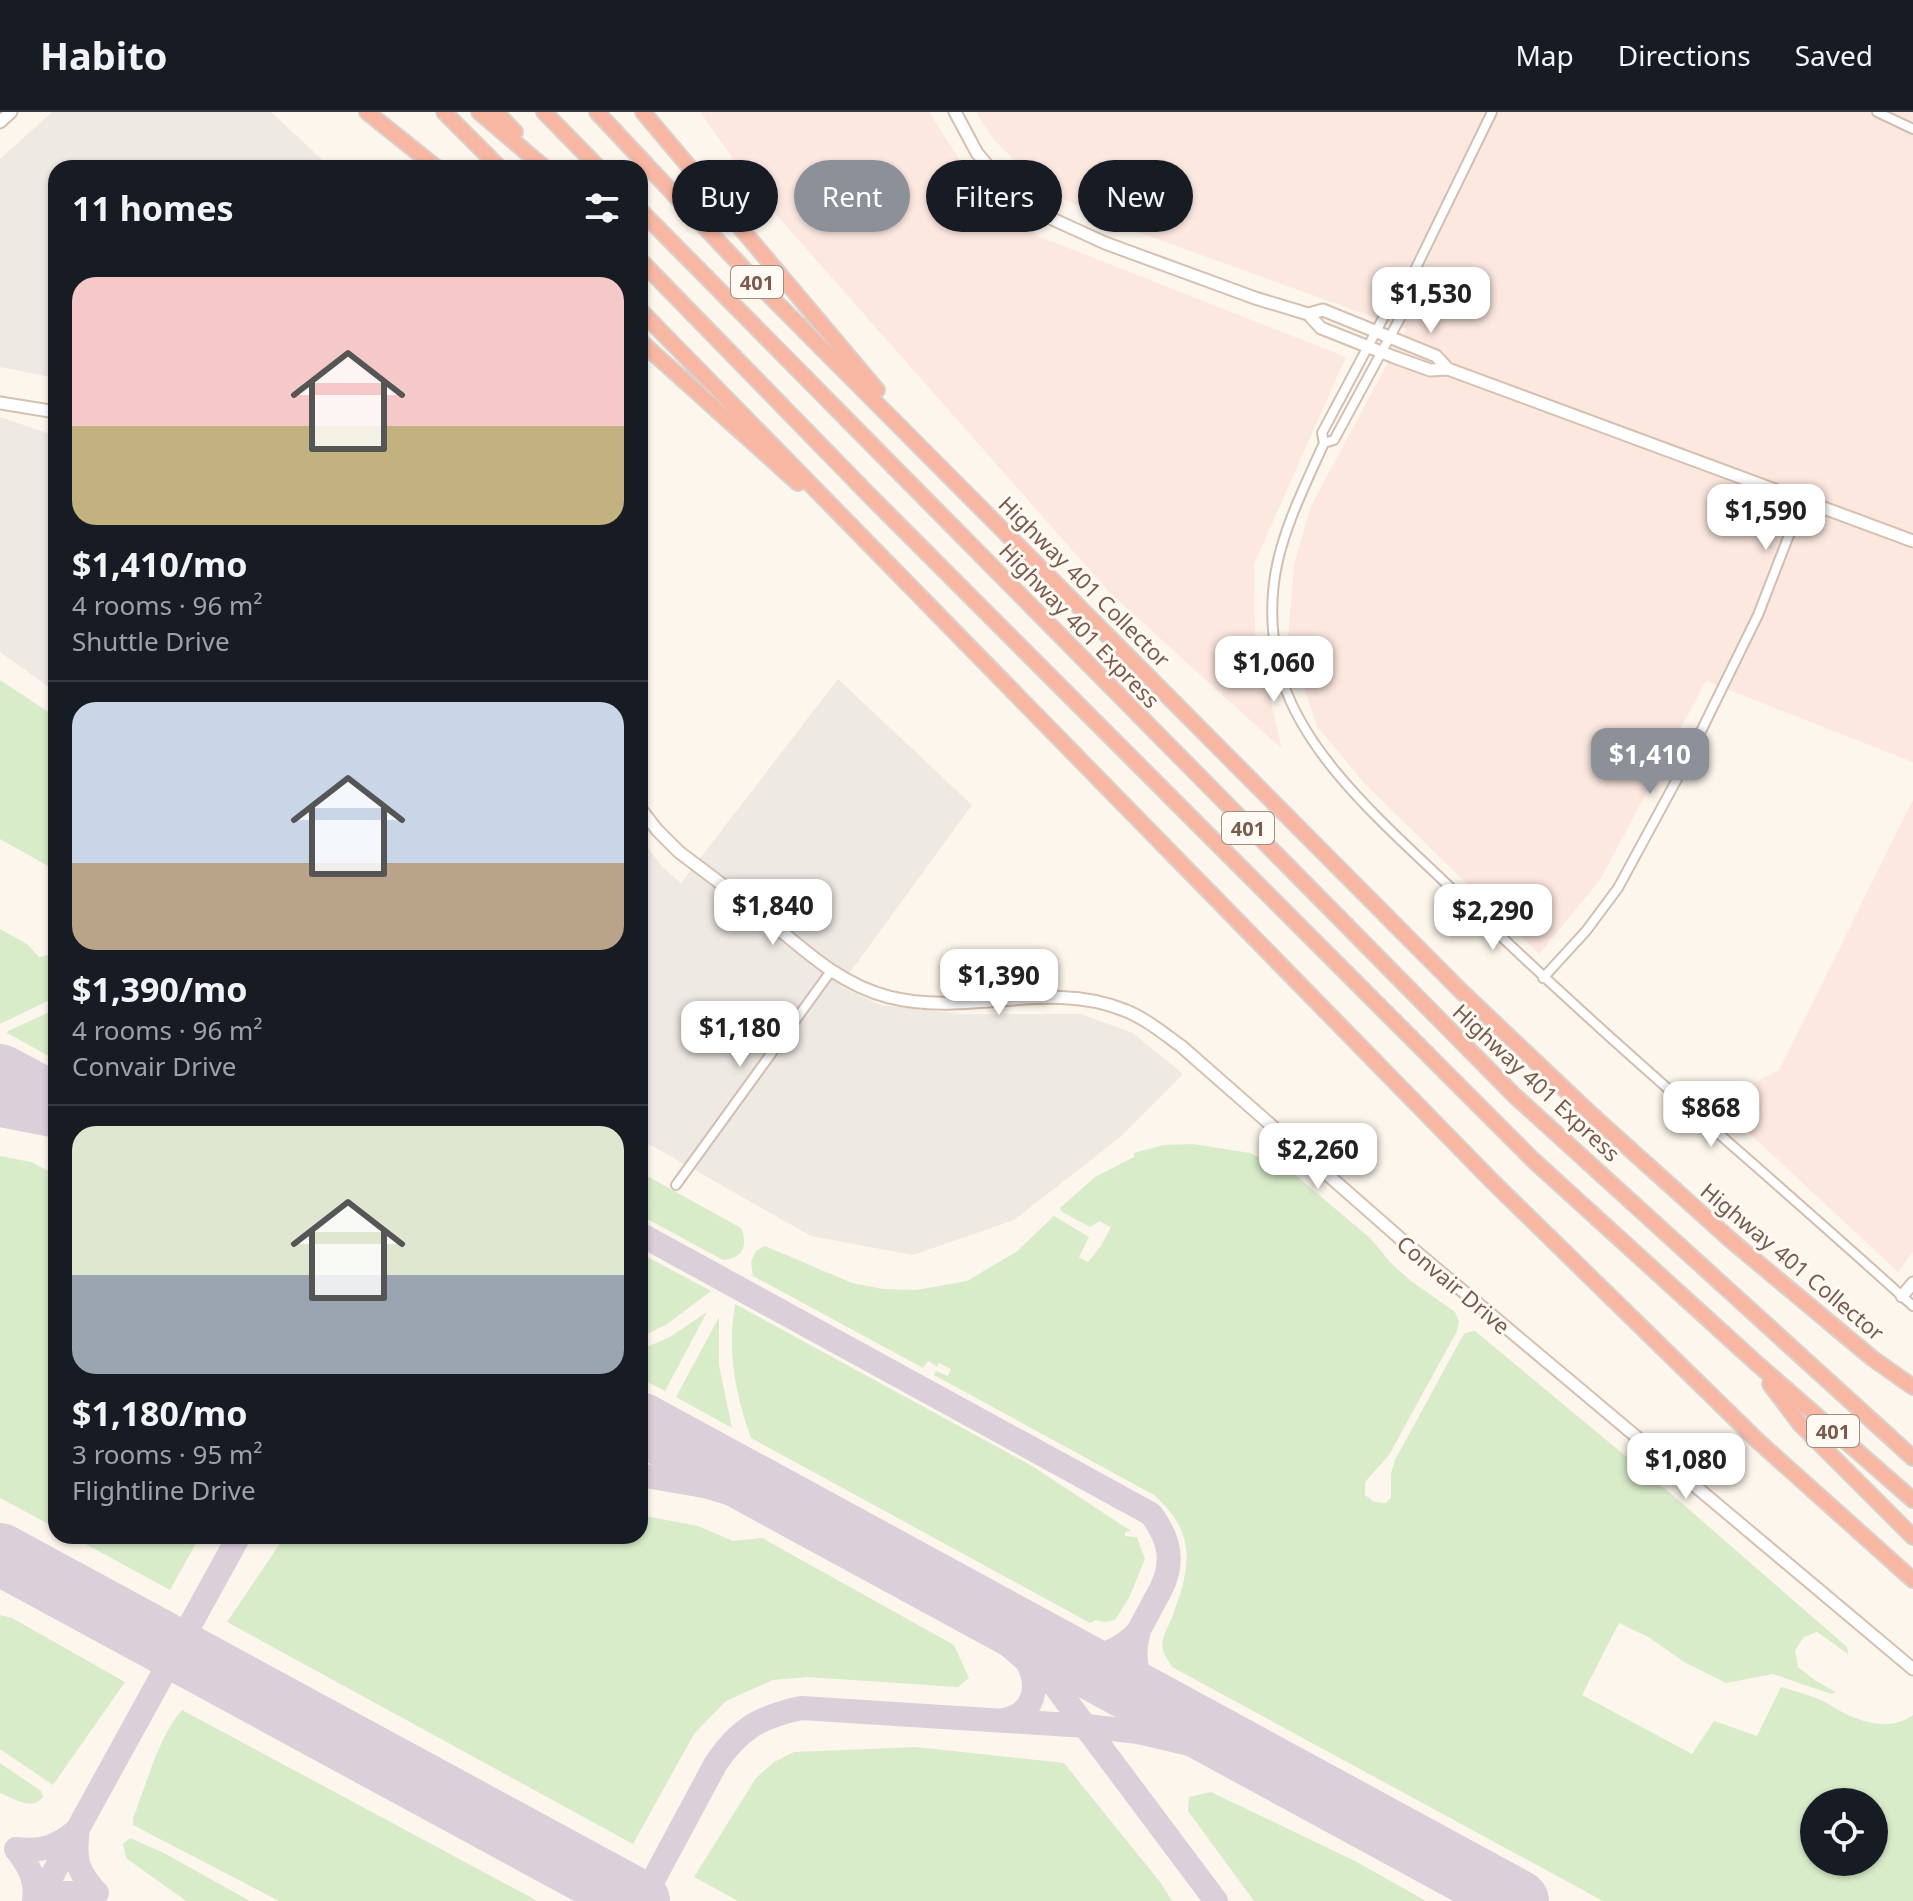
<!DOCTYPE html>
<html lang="en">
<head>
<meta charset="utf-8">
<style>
  body { margin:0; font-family:"Noto Sans",sans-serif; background:#20242c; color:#f1f3f6; height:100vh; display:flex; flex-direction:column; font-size:30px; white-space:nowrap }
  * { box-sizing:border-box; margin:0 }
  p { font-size:26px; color:#9ea1a6 }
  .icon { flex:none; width:44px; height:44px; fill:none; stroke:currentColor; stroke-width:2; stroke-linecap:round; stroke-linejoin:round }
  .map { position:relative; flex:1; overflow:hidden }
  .drawer { position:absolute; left:48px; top:48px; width:600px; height:1384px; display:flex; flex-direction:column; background:#171b24; border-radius:24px; box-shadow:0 2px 6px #0004 }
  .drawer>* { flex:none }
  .top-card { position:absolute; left:672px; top:48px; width:760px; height:72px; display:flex; gap:16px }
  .buttons { position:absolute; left:1800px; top:1676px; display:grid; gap:16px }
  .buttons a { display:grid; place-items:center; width:88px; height:88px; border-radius:50%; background:#171b24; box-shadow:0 2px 6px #0004; font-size:40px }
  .price { position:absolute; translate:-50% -68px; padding:0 18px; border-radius:16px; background:#fff; color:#222; font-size:26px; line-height:52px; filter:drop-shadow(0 2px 4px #0008) }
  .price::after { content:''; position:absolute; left:50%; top:48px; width:24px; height:18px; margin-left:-12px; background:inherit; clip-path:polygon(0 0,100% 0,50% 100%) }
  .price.selected { background:#8c9099; color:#fff }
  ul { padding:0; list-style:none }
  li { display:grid; align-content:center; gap:16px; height:424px; padding:0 24px }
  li+li { border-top:2px solid #363941 }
  li span { display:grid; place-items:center; height:248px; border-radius:24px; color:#555 }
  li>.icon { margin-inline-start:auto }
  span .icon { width:144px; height:144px; fill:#fffc; stroke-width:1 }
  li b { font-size:34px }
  h2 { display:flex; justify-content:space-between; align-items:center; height:96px; padding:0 24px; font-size:34px }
  .tag { padding:0 28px; border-radius:36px; background:#171b24; box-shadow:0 2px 6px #0004; font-size:28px; line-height:72px }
  .tag.selected { background:#8c9099; color:#fff }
  header { display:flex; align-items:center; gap:48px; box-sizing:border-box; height:112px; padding:0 40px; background:#171b24; border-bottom:2px solid #363941 }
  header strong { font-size:38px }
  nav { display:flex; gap:44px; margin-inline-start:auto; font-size:28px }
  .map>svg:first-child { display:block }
</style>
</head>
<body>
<header>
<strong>Habito</strong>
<nav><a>Map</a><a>Directions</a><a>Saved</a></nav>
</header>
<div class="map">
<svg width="1913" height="1789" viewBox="0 0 1913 1789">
  <rect width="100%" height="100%" fill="#fdf6ec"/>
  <path fill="#fde8e0" d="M700 0H929L975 72 1038 124 1346 245 1254 452 1255 522 1282 637 1110 481 759 83Z
    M976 0H1913V650L1706 569 1600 768 1539 842 1365 672 1317 614 1288 527 1294 452 1311 394 1406 217 1110 110 1042 76 993 27Z
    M1913 688V1140L1898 1160 1732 1005 1754 971 1779 958Z"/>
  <path fill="#efe9e4" d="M52 0H271L331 56H56V266L0 255V47Z
    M0 305 56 324V580L0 540Z
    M838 567 972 693 840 874 880 893 963 902H1081L1133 921 1183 962 1119 1026 1014 1108 913 1143 811 1124 640 1027V725L663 756 681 771Z"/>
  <path fill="#d8ecc9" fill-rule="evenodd" d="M0 568 56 605V755L48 754 0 727Z
    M0 817 27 832 39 845 52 842 56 837V885L0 912Z
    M56 897V948L7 921 8 919Z
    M1193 1032 1250 1041 1293 1061 1370 1126 1391 1151 1411 1169 1455 1200 1459 1210 1457 1219 1389 1343 1365 1370V1383L1374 1390 1386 1391 1391 1386V1361L1395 1348 1461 1227 1465 1221 1475 1219 1669 1380 1847 1535 1848 1542 1817 1520 1804 1525 1795 1538 1798 1555 1816 1569 1836 1580 1831 1582 1773 1562 1726 1571 1684 1550 1650 1526 1619 1511 1582 1583 1692 1642 1714 1609 1757 1624 1781 1575C1797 1580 1816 1584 1830 1593 1854 1608 1887 1622 1913 1603V1789H1603L1172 1555C1169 1549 1164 1544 1163 1538 1160 1529 1167 1517 1171 1508 1190 1457 1199 1423 1154 1383L934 1263 936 1259 948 1264 951 1257 939 1251 937 1255 928 1249 923 1256 753 1164 751 1150 756 1139 765 1134 852 1171 883 1177 916 1178 967 1169 1016 1140 1054 1104 1089 1125 1079 1145 1088 1150 1101 1134 1111 1115 1099 1109 1090 1115 1062 1100 1060 1096 1095 1065 1134 1045V1041L1164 1033ZM1814 1690H1874V1750H1814Z
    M0 1044 31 1050 56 1063V1416L0 1386Z
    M640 1060 741 1116C749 1134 742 1147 723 1148L640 1103V1096L645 1099 649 1093 640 1088Z
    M640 1141 711 1179 666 1213 640 1225Z
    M735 1192 1032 1354 1131 1419 1125 1420V1424L1137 1425 1145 1447 1129 1486 1115 1508 1103 1510 1096 1508 1090 1511 751 1326C735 1281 727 1240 735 1192Z
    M707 1200 665 1279 640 1266V1238L670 1225Z
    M719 1205V1253L732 1316 676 1285Z
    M640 1403 698 1414 733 1429 762 1426 954 1533 969 1566 958 1575 808 1565 773 1568 726 1589 694 1622 633 1732 227 1510 285 1424H640Z
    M71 1424H200L170 1478Z
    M0 1503 12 1506 125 1570 53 1673 0 1637Z
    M182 1598 532 1786 536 1789H279L133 1713V1706C146 1674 159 1623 182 1598Z
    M915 1635 1064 1651 1160 1770 1172 1789H738L694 1765 756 1666 774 1650 794 1640Z
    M0 1651 41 1679 43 1685C32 1699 15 1687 0 1681Z
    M1211 1680 1355 1749 1426 1789H1254L1188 1699 1189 1685Z
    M130 1726 164 1741 250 1789H186L126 1746 123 1732Z"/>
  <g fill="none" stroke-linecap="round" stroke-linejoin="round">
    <path stroke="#dbcfda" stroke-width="24" d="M0 1003 56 1014
      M640 1122 1151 1402C1169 1426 1175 1449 1161 1477L1104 1583
      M640 1363 704 1374 809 1404
      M0 1454 44 1465
      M950 1482 1055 1574 1216 1789
      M986 1498C1037 1526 1088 1573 1139 1519 1119 1590 1189 1609 1239 1636
      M1004 1608C1035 1603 1041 1572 1026 1548
      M592 1763 607 1780 611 1789
      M1505 1782 1515 1789
      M34 1789C37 1767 29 1754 16 1737 42 1740 58 1735 78 1717 74 1747 76 1758 97 1781
      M38 1789 239 1424
      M44 1789 62 1781H97
      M642 1789 716 1651C740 1616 760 1605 801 1596L1086 1614 1138 1620 1198 1634 1329 1686"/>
    <path stroke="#dbcfda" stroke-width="62" d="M0 963 56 993
      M640 1311 1518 1789
      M0 1442 639 1789"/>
    <defs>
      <path id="street" d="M1492 0 1412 164 1398 178 1322 321 1324 331C1288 411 1258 466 1279 556 1300 644 1393 719 1456 781 1603 925 1761 1056 1913 1194
        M1877 0 1913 17
        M1324 331 1334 328 1412 184V164
        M1543 866 1586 819 1618 776 1682 658 1758 503 1803 387
        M676 1073 831 859"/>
      <path id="secondary" d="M955 0 977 41 993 60 1027 92 1046 104 1105 131 1255 186 1308 202 1321 216 1394 245 1430 258 1448 257
        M0 10 11 0
        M1308 202 1323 198 1436 244 1448 257 1913 429
        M0 291 56 300
        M640 696 657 718 679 740C707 761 735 782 762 803 801 835 838 872 889 885 967 905 1048 867 1124 898 1145 906 1163 921 1181 934L1402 1128 1913 1557
        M1902 1184 1913 1171"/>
      <path id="highway" d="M367 0 437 56
        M444 0 500 56
        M479 0 545 56
        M496 0 515 20
        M544 0 599 56
        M597 0 759 173 1462 880 1593 1004 1733 1130 1872 1246 1913 1275
        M643 0 877 278
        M640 98 1515 984 1913 1346
        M640 148 871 385 1532 1047 1754 1249 1913 1388
        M640 198 1492 1069 1759 1330 1913 1468
        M640 229 798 371
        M1770 1272 1801 1313 1913 1425"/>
    </defs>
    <use href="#street" stroke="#d1beb0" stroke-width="12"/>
    <use href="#secondary" stroke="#d6c0b0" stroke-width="15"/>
    <use href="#highway" stroke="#dad1cd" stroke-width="18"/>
    <use href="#street" stroke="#fff" stroke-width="8"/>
    <use href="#secondary" stroke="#fff" stroke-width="11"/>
    <use href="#highway" stroke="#f7b7a3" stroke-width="14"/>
  </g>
  <g text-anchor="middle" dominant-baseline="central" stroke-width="6" stroke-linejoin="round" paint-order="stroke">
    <g fill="#fffaf3" stroke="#a28b7f" stroke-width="2">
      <rect x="731" y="154" width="52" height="32" rx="6"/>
      <rect x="1222" y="700" width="52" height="32" rx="6"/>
      <rect x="1807" y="1303" width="52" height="32" rx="6"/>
    </g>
    <g font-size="20" font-weight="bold" fill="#7a5c4d">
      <text x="757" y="170">401</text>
      <text x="1248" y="716">401</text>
      <text x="1833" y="1319">401</text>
    </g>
    <g font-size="22" fill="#7a5c4d" stroke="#fffaf3">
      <text transform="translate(1085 469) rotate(45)">Highway 401 Collector</text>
      <text transform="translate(1080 513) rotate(46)">Highway 401 Express</text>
      <text transform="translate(1537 970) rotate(43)">Highway 401 Express</text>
      <text transform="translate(1793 1149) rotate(40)">Highway 401 Collector</text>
      <text transform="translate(1454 1172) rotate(40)">Convair Drive</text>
    </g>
  </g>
</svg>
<div class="buttons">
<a><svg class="icon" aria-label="locate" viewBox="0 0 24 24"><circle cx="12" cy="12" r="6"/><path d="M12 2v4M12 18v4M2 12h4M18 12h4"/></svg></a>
</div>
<b class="price" style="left:1431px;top:223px">$1,530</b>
<b class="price" style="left:1766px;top:440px">$1,590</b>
<b class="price" style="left:1274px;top:592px">$1,060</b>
<b class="price selected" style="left:1650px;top:684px">$1,410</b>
<b class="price" style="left:773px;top:835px">$1,840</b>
<b class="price" style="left:1493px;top:840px">$2,290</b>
<b class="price" style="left:999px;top:905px">$1,390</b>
<b class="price" style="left:740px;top:957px">$1,180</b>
<b class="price" style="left:1711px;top:1037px">$868</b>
<b class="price" style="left:1318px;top:1079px">$2,260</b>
<b class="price" style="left:1686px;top:1389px">$1,080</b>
<div class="top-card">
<a class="tag">Buy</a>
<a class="tag selected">Rent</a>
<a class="tag">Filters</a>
<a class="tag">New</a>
</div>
<section class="drawer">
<h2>11 homes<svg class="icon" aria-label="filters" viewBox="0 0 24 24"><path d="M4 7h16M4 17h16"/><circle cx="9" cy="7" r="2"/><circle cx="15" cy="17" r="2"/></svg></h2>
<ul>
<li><span style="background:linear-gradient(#f6c9c9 60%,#c2b280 0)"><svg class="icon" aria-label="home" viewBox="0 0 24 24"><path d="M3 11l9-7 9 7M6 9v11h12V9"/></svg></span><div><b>$1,410/mo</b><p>4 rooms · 96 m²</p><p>Shuttle Drive</p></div></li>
<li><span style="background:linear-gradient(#c9d6e8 65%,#b9a48a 0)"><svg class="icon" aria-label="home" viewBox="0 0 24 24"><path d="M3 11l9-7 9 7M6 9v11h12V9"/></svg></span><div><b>$1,390/mo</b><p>4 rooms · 96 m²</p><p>Convair Drive</p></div></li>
<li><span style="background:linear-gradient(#dfe7d0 60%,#9aa5b1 0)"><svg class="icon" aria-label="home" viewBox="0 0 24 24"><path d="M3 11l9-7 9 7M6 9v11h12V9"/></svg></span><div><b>$1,180/mo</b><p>3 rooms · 95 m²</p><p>Flightline Drive</p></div></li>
</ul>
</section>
</div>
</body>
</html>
